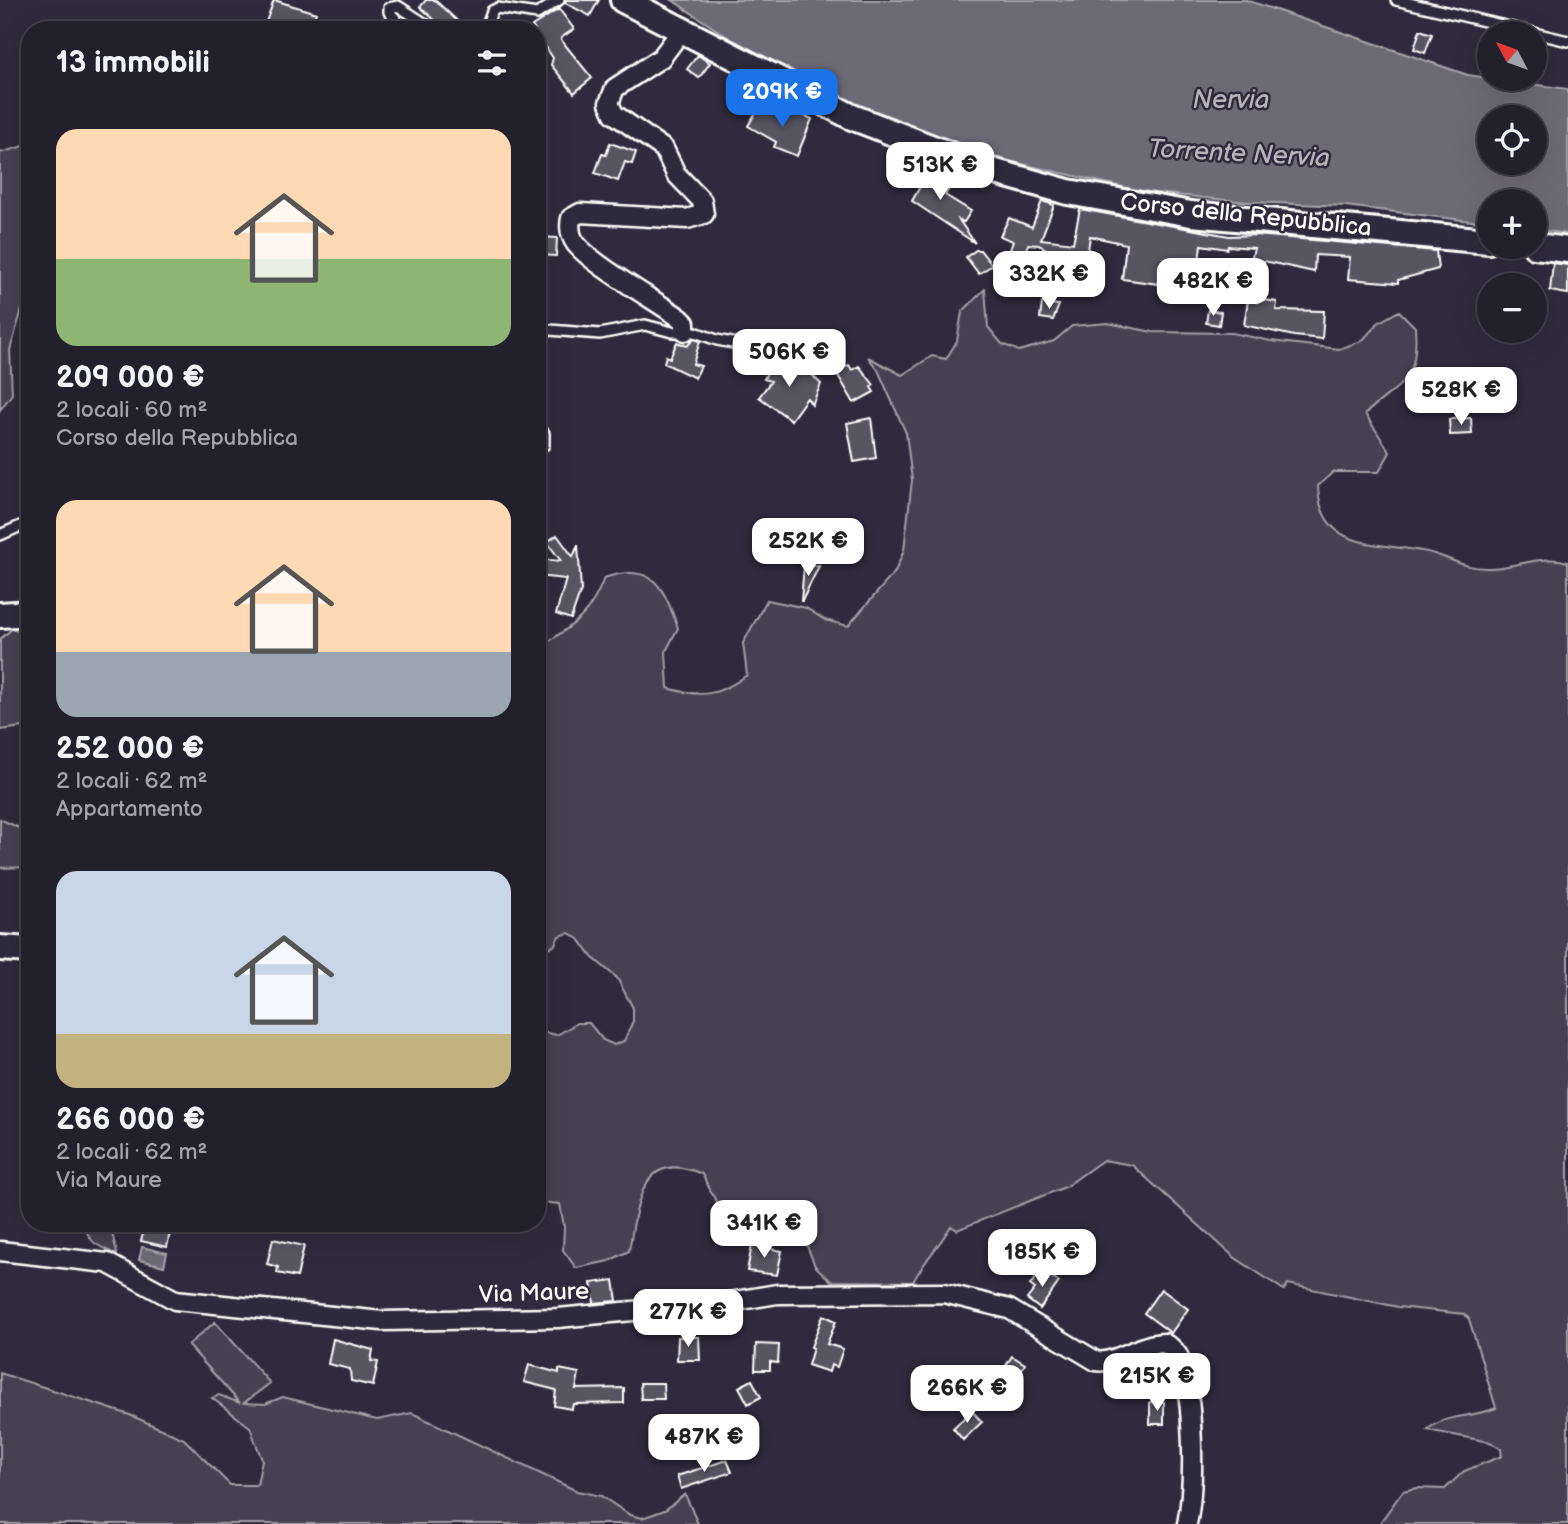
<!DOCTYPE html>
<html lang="it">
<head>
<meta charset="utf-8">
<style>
  body { margin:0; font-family:"Balsamiq Sans",sans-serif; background:#2f2d3a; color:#f1f3f6; height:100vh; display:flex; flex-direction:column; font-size:26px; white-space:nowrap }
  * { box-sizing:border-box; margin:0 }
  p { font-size:23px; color:#a3a3aa }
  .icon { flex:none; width:38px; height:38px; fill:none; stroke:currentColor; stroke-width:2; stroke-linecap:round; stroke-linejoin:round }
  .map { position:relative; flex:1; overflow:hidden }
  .details { position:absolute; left:21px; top:21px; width:525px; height:1211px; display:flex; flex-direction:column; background:#23202e; border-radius:28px; box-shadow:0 7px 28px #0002,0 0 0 2px #403e4a }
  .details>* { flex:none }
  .needle { width:46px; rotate:311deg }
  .buttons { position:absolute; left:1477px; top:21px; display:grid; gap:14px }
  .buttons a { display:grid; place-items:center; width:70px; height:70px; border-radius:50%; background:#23202e; box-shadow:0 7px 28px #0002,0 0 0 2px #403e4a; font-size:35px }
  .price { position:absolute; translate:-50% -60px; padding:0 16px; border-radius:14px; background:#fff; color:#222; font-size:23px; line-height:46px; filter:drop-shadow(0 2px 4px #0008) }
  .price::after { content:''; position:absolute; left:50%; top:42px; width:21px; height:16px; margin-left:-10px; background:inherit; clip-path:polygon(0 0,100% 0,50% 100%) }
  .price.active { background:#1a73e8; color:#fff }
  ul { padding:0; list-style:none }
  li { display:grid; align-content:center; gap:14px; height:371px; padding:0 35px }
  li span { display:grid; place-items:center; height:217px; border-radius:21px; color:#555 }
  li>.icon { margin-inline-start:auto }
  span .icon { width:126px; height:126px; fill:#fffc; stroke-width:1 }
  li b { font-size:30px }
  h2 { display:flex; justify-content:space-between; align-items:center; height:84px; padding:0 35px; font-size:30px }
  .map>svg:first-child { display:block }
</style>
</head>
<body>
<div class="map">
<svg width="1568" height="1524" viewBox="0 0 1568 1524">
  <rect width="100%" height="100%" fill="#2f2a3d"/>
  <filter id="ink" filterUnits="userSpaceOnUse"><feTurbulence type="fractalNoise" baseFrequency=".0143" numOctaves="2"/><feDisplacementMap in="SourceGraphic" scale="14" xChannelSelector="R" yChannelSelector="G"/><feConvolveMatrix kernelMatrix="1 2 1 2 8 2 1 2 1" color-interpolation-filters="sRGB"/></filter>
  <g filter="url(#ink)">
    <path fill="#464152" stroke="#a2a0a8" stroke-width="2" d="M30 144V259L23 306 10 350 12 394 0 410V153Z
      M985 289 988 327 1002 344 1019 351 1054 341 1072 326 1108 323 1153 332 1232 333 1271 341 1339 349 1362 341 1378 323 1399 311 1415 327C1419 384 1401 381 1365 414L1390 452 1379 472H1333L1318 486C1320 550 1375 542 1422 551 1447 555 1461 569 1489 568 1516 568 1540 554 1568 562V1524H1379L1403 1491 1417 1488 1445 1489 1464 1471 1502 1456 1501 1449 1490 1442 1427 1430C1447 1413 1473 1418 1496 1408L1469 1319 1464 1314 1398 1307 1288 1284 1284 1290 1234 1257 1132 1165 1103 1160 1065 1187 957 1230 951 1226C939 1246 924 1261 913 1282L831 1281 815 1266 807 1246 789 1234 722 1213 702 1174C640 1147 637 1207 629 1251L609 1261 576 1268 563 1250 564 1227 560 1204 537 1202V1031L557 1035 577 1023H589L603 1040 614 1045 624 1041 633 1021V1008L617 978 592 957 579 939 569 933 559 936 554 946 543 950 537 947V713L542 702 537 689V649C571 626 589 619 604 578 654 562 663 586 678 628L666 651 668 688C701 698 719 696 747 675L743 643 767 600 806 608 825 620 848 626 895 572 904 550 912 480 906 433 878 370 868 357 902 375 932 356 946 359 957 341 962 312Z
      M12 629 30 636V726L0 730V639Z
      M0 819 30 833V867L0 868Z
      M85 1223H112C110 1235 116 1243 117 1255 100 1246 87 1244 85 1223Z
      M215 1322 270 1383 244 1403 265 1404 283 1397 377 1420 412 1413 577 1491 601 1496 630 1515 642 1518 665 1510 685 1494 698 1524H0V1373L130 1415 184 1439 230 1485H257L262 1460 250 1427 212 1398 219 1395 240 1403 188 1345Z"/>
    <path fill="#6d6a77" stroke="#a7a6ad" stroke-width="2" fill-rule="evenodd" d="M672 0H1246L1468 75 1568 89V234L1535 229V201H1489V223L1345 206 1247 202 1145 192 996 158 869 113 726 36ZM1489 117H1535V163H1489Z
      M142 1247 167 1253 164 1266 139 1260Z"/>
    <path fill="#595564" stroke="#fff" stroke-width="2" d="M274 0 316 13 310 30H285L266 22Z
      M426 0H435L467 30H446L420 7Z
      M566 0H599L590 16 565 3Z
      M559 9 574 29 561 38 562 41 592 78 574 93 551 65 553 58 532 26Z
      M1420 30 1432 34 1425 53 1414 49Z
      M698 55 710 63 699 78 687 69Z
      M760 105 786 119 789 109 812 119 797 156 774 147 776 142 748 126Z
      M610 143 636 152 632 164 625 162 618 181 595 173 602 154 606 155Z
      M919 167 951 186 945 195 971 211 964 222 959 220 975 243 912 201 921 185 912 180Z
      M1042 201 1054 205 1041 239 1073 243 1080 209 1229 236 1256 235 1436 251 1438 269 1398 280V283L1348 279 1350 257 1315 255 1314 272 1264 261 1261 265 1251 261 1254 248 1228 246 1227 249 1201 245 1198 270 1161 266 1159 284 1122 279 1126 244 1090 236 1084 278 1078 277 1077 281 1058 278 1061 257 1039 245 1028 244 1023 258 1009 253 1013 241 1000 236 1009 218 1032 227Z
      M539 237 557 238 556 256 538 255Z
      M976 250H980L992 265 979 274 966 257Z
      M1553 263 1568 265V294L1550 291Z
      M1258 299 1277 302 1276 310 1324 311 1322 339 1294 336 1244 325 1248 300 1257 302Z
      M1042 303 1059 305 1053 320 1040 318Z
      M1208 310 1221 312 1219 325 1206 323Z
      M694 339 700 341 693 364 701 366 695 378 664 363 666 356 670 358 677 342 687 346Z
      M789 362 808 371 821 384 812 405 807 398 791 420 759 397 771 381 764 379 771 363 786 370Z
      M849 365 852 370 859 366 874 385 871 387 874 392 854 403 836 372Z
      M871 418 876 458 854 462 847 423Z
      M1471 418 1472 434 1450 435 1449 419Z
      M557 535 573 557 578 545 581 590 571 619 556 614 566 579 537 576V559L561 561 547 542Z
      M804 565 819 566 802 601H801Z
      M146 1223H172L167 1247 141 1241Z
      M273 1239 304 1246 297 1277 277 1273 278 1267 267 1264Z
      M752 1245 782 1251 777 1275 747 1271Z
      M1042 1270 1059 1282 1040 1309 1027 1299 1035 1289 1030 1285Z
      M614 1280 617 1301 594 1303 591 1283Z
      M1161 1289 1188 1309 1171 1333 1144 1313Z
      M823 1315 836 1321 827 1344 843 1349 837 1367 831 1365 829 1372 808 1365 813 1348 811 1347Z
      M678 1337H699L700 1360H677Z
      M333 1339 373 1350 371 1361 378 1362 373 1386 351 1381 350 1369 328 1364Z
      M756 1344 779 1345 778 1363 770 1362V1370H755Z
      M1012 1356 1025 1364 1013 1383 1000 1375Z
      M529 1365 559 1373V1369L579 1373 576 1389 624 1388V1403L573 1404 572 1409 554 1406 556 1390 524 1382Z
      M1139 1368 1143 1388 1131 1391 1127 1370Z
      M752 1380 761 1397 748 1404 739 1387Z
      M640 1383H663L664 1399H641Z
      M1150 1402H1164V1424H1150Z
      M972 1411 982 1422 963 1440 953 1428Z
      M727 1460 732 1472 681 1489 677 1476Z"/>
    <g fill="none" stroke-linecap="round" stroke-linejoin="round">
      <defs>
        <path id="lane" d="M1396 0 1568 41
          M395 18 389 12V8L398 6 435 30
          M485 30 492 11 498 8 537 14 559 0
          M537 329 600 334 645 325 672 332H695L717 340 763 349
          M537 429 544 433V445L537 449
          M0 535 30 522"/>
        <path id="street" d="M682 30 661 58 615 88 609 103 614 114 664 149 676 174 702 201 704 214 687 219 580 213 571 218C569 228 570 236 576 244 594 266 655 300 680 318L685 323V331
          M0 1251 107 1263 175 1300 382 1321 558 1318 729 1302 777 1294 944 1293 1009 1309 1096 1361C1114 1365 1140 1343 1164 1343 1172 1347 1178 1353 1181 1362 1194 1400 1195 1485 1187 1524"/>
        <path id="secondary" d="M623 0 852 117 992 171 1068 192 1191 214 1489 241
          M1535 246 1568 250
          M0 615 30 613
          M0 948 30 950"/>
      </defs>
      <use href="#lane" stroke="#fff" stroke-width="14"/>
      <use href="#street" stroke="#fff" stroke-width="23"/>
      <use href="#secondary" stroke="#fff" stroke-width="30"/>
      <use href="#lane" stroke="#2f2a3d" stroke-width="9"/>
      <use href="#street" stroke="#2f2a3d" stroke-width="18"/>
      <use href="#secondary" stroke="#2f2a3d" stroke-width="24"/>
    </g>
  </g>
  <g text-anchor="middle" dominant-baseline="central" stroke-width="5" stroke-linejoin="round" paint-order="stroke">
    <g font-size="24" fill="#fff" stroke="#2f2a3d">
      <text transform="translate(1246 215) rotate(6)">Corso della Repubblica</text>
      <text transform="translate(534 1293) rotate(-2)">Via Maure</text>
    </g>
    <g font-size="26" font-style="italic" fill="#b6b4bb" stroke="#2f2a3d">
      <text x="1231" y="100">Nervia</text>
      <text transform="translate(1239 154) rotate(3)">Torrente Nervia</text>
    </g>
  </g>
</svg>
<div class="buttons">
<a><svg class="needle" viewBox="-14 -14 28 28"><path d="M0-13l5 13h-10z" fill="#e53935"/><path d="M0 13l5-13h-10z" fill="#a3a3aa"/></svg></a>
<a><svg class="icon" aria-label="locate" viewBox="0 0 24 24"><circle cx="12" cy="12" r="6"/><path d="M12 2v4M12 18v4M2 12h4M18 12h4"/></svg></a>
<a>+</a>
<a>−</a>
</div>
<b class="price active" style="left:782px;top:129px">209K €</b>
<b class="price" style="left:940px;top:202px">513K €</b>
<b class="price" style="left:1049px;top:311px">332K €</b>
<b class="price" style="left:1213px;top:318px">482K €</b>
<b class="price" style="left:789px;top:389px">506K €</b>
<b class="price" style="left:1461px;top:427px">528K €</b>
<b class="price" style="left:808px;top:578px">252K €</b>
<b class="price" style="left:764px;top:1260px">341K €</b>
<b class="price" style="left:1042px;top:1289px">185K €</b>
<b class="price" style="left:688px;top:1349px">277K €</b>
<b class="price" style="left:1157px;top:1413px">215K €</b>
<b class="price" style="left:967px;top:1425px">266K €</b>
<b class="price" style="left:704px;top:1474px">487K €</b>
<section class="details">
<h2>13 immobili<svg class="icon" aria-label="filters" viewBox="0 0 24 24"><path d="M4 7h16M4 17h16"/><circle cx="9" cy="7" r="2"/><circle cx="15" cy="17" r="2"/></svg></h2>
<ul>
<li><span style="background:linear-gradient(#ffd9b3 60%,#8fb573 0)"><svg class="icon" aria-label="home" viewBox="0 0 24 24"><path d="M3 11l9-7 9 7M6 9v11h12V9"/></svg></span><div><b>209 000 €</b><p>2 locali · 60 m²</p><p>Corso della Repubblica</p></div></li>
<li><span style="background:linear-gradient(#ffd9b3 70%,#9aa5b1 0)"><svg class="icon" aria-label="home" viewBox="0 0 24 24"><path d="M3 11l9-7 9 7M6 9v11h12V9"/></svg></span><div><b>252 000 €</b><p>2 locali · 62 m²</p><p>Appartamento</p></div></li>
<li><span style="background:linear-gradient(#c9d6e8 75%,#c2b280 0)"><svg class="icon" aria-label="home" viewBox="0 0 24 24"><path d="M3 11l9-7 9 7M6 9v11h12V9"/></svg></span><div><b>266 000 €</b><p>2 locali · 62 m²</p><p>Via Maure</p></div></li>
</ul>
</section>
</div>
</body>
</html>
